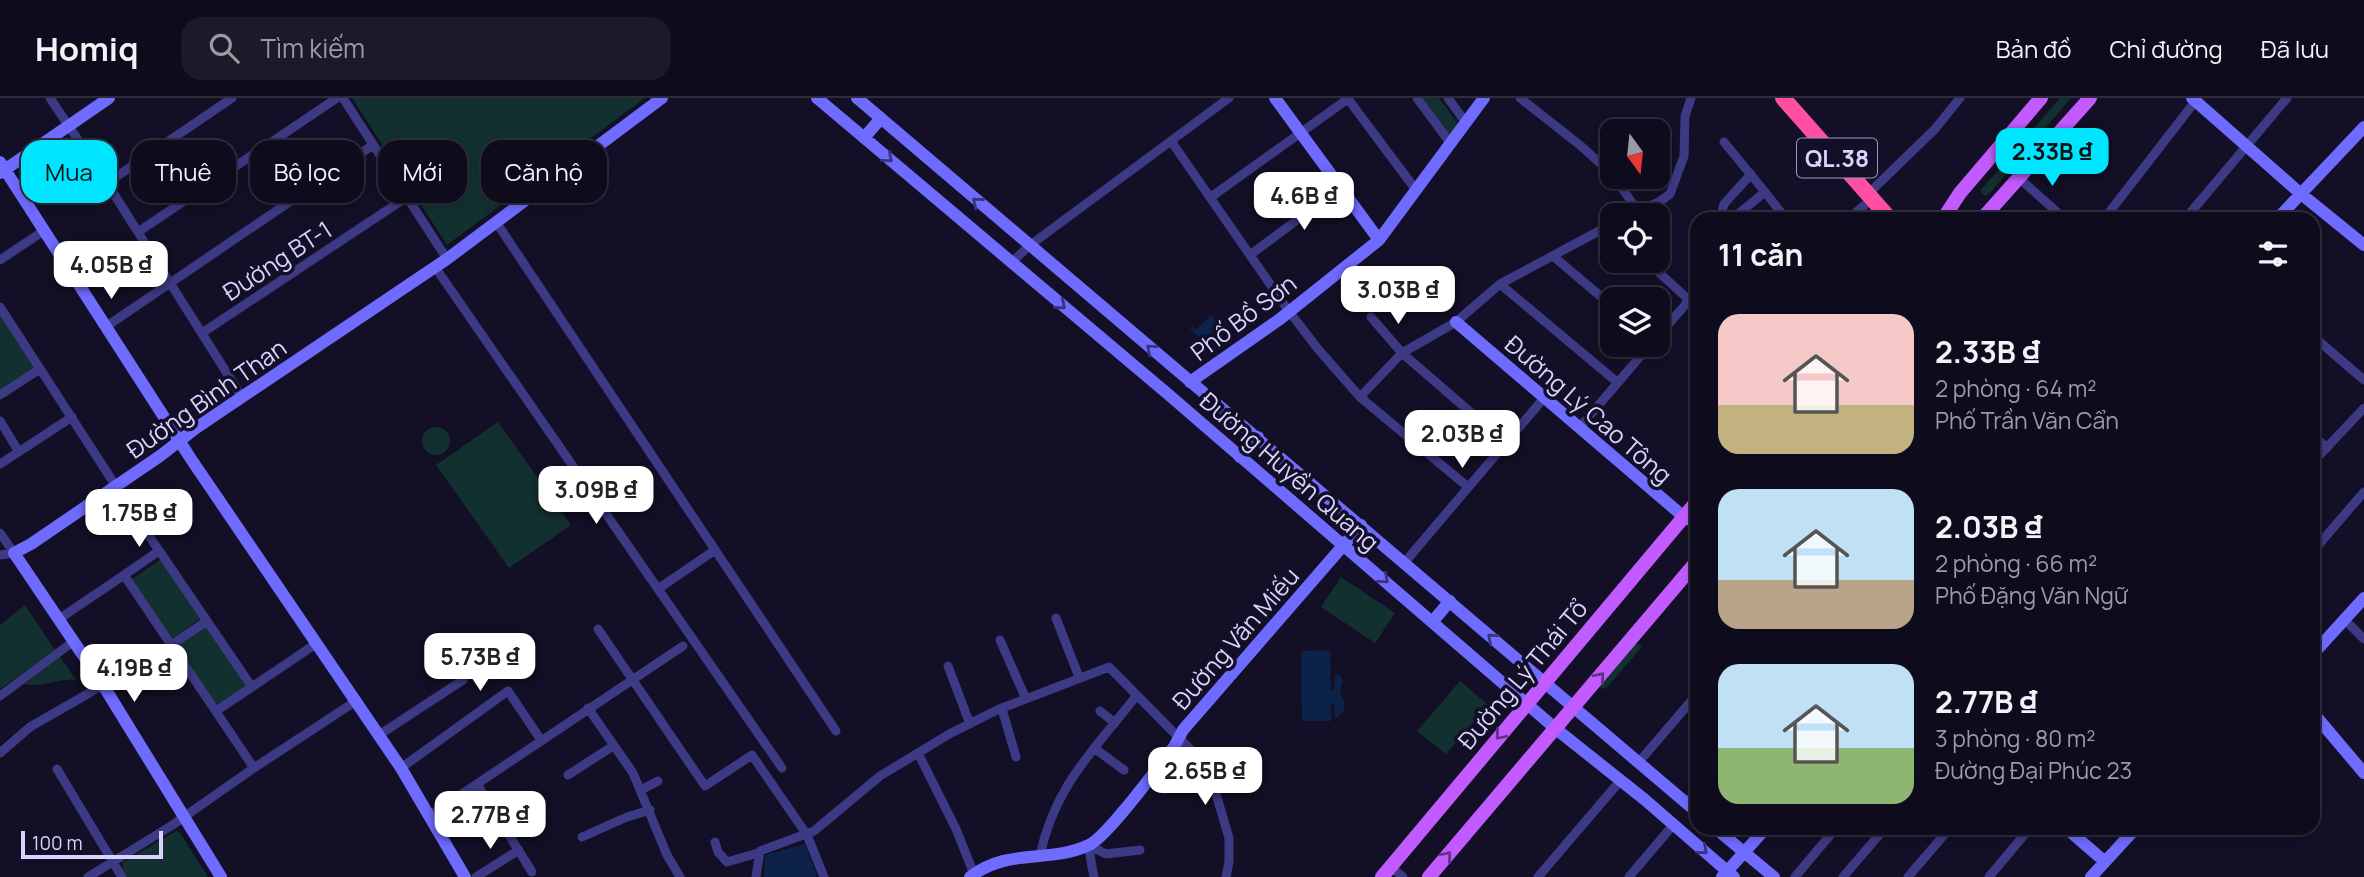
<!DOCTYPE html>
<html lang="vi">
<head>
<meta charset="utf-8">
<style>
  body { margin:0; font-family:Manrope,sans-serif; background:#1c1929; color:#f1f3f6; height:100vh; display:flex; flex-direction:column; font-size:26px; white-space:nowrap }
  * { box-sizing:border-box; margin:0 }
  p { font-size:23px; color:#9b9ba3 }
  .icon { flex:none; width:38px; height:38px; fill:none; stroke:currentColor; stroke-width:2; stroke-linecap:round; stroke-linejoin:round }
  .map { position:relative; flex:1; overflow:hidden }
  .drawer { position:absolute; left:1690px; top:114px; width:630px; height:623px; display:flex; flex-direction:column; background:#0e0b1c; border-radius:21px; box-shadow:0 4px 10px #0003,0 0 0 2px #2e2b3b }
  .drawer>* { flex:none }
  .hud { position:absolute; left:21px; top:42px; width:665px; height:63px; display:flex; gap:14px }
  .needle { width:46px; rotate:165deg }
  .tools { position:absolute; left:1600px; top:21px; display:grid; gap:14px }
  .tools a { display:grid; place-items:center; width:70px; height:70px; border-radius:14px; background:#0e0b1c; box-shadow:0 4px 10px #0003,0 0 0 2px #2e2b3b; font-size:35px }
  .scale { position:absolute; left:21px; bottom:18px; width:142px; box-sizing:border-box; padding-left:7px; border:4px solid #d9d4ff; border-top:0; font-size:19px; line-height:24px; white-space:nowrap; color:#d9d4ff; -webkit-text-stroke:5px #130f26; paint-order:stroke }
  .price { position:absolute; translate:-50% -60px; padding:0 16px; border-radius:14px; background:#fff; color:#222; font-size:23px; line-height:46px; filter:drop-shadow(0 2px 4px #0008) }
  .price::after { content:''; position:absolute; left:50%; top:42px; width:21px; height:16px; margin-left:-10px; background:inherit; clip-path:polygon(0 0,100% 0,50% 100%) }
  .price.current { background:#00e5ff; color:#111 }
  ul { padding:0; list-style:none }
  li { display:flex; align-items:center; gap:21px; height:175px; padding:0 28px }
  li span { display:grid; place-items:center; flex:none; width:196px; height:140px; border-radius:21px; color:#555 }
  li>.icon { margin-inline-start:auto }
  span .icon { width:84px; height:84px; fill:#fffc; stroke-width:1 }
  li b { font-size:30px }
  h2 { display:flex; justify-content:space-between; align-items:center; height:84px; padding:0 28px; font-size:30px }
  .tag { padding:0 24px; border-radius:21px; background:#0e0b1c; box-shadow:0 4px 10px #0003,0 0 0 2px #2e2b3b; font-size:24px; line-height:63px }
  .tag.current { background:#00e5ff; color:#111 }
  header { display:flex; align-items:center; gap:42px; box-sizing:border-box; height:98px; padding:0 35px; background:#0e0b1c; border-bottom:2px solid #2e2b3b }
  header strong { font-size:33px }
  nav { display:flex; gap:38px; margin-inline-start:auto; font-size:24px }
  .search { width:490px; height:63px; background:#1c1929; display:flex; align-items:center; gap:18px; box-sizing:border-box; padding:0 24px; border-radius:21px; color:#9b9ba3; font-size:26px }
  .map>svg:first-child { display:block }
</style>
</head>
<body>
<header>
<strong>Homiq</strong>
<div class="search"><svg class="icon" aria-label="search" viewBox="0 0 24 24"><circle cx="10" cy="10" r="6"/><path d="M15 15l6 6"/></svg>Tìm kiếm</div>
<nav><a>Bản đồ</a><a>Chỉ đường</a><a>Đã lưu</a></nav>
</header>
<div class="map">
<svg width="2364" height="779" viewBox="0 0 2364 779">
  <rect width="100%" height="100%" fill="#130f26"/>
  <path fill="#12302f" d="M352 0H645L447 147Z
    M1423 0H1439L1460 28 1450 38Z
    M2060 0H2071L1991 94 1986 98 1982 96 1981 92Z
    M0 209 40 271 0 297Z
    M498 324 571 427 509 470 436 367Z
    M422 343a14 14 0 1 1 28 0a14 14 0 1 1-28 0Z
    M161 461 202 520 171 541 131 482Z
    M1341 479 1395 515 1375 545 1321 509Z
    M25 507 55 552 0 591V527Z
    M207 528 247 587 217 608 176 548Z
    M1635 545 1641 547V550L1610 586 1605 591 1601 590 1599 588Z
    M60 559 76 582C55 580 46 590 24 586Z
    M1460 583 1488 607 1446 656 1417 633Z
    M176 733 180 735 208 779H127L123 771V764Z"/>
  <path fill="#0c2248" d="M1211 217 1222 232 1205 245 1190 231 1192 229 1196 231Z
    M1330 552 1331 592 1334 593 1335 577 1339 576 1343 582 1340 594 1345 605 1344 614 1335 620 1334 606H1331V623H1302L1301 553Z
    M805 746 817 779H764L765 757Z"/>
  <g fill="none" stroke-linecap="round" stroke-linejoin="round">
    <path stroke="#3d3a85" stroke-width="9" d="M50 0 107 85 242 299
      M343 0 447 161
      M1417 0 1451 46
      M1448 0 1466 25
      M1520 0 1581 48 1612 76
      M1348 1 1416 92
      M1171 43 1288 212 1318 251 1360 299 1468 389
      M1724 44 1765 94 1732 121
      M1614 79 1638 113
      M2020 81 2065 121
      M107 85 232 0
      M1765 94 1786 121
      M1868 96 1935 31 1960 0
      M1211 99 1349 0
      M1629 117 1659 104 1670 96 1684 58 1685 18 1691 0
      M1720 121 1724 106 1751 76
      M1848 121 1872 101
      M2104 121 2197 1
      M2185 121 2287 0
      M496 124 836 633
      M138 134 337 0
      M1250 157 1341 89
      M1553 158 1612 208
      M0 162 45 132
      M1646 163 1687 200 1686 206 1657 239
      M1011 165 1029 148 1229 0
      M435 169 782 670
      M1500 186 1617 284
      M0 209 130 410 252 589 317 545
      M1371 219 1402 255 1506 345
      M107 228 373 47
      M202 235 407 99
      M2314 239 2364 282
      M0 297 40 271
      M1360 299 1402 255 1456 224 1500 186 1612 126
      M0 323 19 354
      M1579 330 1650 247
      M2314 338 2327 350
      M2314 363 2364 310
      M0 366 72 319
      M0 435 14 455 0 457
      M2314 452 2364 394
      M1405 464 1544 300
      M124 477 159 453
      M658 491 715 452
      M1056 520 1079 579
      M59 521 124 477 254 670
      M2345 522 2364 541
      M598 531 705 688 752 657 807 737 824 779
      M2314 539 2321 548
      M1000 542 1026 601
      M171 547 207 523
      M948 568 970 626
      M0 598 74 543
      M588 610 633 675 667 757 680 779
      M1002 611 1016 659
      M216 613 252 589
      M1100 613 1115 625
      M379 637 463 582
      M1094 650 1124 672
      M0 655 30 629 103 587
      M918 655 956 731 974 776
      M1639 664 1698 595
      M401 670 508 593 541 642
      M57 671 122 779
      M568 677 613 648
      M477 686 532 774
      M641 692 658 683
      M1686 705 1698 692
      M429 718 683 548
      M582 739 627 719 650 712
      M715 744 718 754 727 764 758 755
      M1088 747 1106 756 1140 752
      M1088 747 1094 779
      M1040 758C1054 688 1095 651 1137 597
      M1391 769 1403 779
      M88 779 171 728 254 670 356 603
      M476 779 519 752
      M756 779 760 753 814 733 880 678 951 635 997 612 1109 569 1191 652 1211 679 1229 740V764L1226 779
      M1538 779 1620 683
      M1629 779 1674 726
      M1795 779 1836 730
      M1843 779 1885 730
      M1908 779 1950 730
      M1989 779 2030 730"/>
    <path stroke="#6f6bff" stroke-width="12" d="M817 0 1169 297 1556 631 1644 701 1734 779
      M857 0 1698 715
      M1275 0 1379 142
      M2192 0 2300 95 2364 147
      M864 40 881 20
      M0 64 191 361 401 670 465 779
      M0 75 109 0
      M2277 121 2364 29
      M1456 224 1684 419 1698 426
      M1190 284 1280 221 1379 142 1484 0
      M1240 359 1258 339
      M1433 523 1450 503
      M2314 555 2364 500
      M2314 616 2364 675
      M1715 730 1774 779
      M2066 730 2104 763
      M221 779 103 587 14 455 31 446 160 358 196 330 447 161 662 0
      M970 779C1010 749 1048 766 1089 747 1108 738 1158 669 1174 649L1183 632 1361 427
      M1722 779 1766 730
      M2091 779 2136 730"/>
    <path stroke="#c25bff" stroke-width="14" d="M1943 121 1960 95 2041 0
      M1982 121 2090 0
      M1382 779 1698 402
      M1429 779 1698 462"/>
    <path stroke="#ff4fa3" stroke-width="16" d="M1783 0 1890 121"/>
  </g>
  <defs><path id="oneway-chevron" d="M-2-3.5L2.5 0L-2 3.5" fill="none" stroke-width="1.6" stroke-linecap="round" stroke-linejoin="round" transform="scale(1.75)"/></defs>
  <g stroke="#38347d">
    <use href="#oneway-chevron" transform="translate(888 60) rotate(40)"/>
    <use href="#oneway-chevron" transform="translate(977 104) rotate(-140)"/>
    <use href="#oneway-chevron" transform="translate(1061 207) rotate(40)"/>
    <use href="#oneway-chevron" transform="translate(1151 251) rotate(-140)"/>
    <use href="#oneway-chevron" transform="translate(1384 481) rotate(41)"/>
    <use href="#oneway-chevron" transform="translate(1492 540) rotate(-139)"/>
    <use href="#oneway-chevron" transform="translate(1703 752) rotate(41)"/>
  </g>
  <g stroke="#623188">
    <use href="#oneway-chevron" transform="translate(1600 579) rotate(-50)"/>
    <use href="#oneway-chevron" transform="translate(1500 637) rotate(130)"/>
    <use href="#oneway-chevron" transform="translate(1447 758) rotate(-50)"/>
  </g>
  <g text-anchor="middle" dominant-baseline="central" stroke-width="7" stroke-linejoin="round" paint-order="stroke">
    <rect fill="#130f26" stroke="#9e99be" stroke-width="2" x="1797" y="40.5" width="80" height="39" rx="5"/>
    <g font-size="23" font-weight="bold" fill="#d9d4ff">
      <text x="1837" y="60">QL.38</text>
    </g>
    <g font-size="24" fill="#d9d4ff" stroke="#130f26">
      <text transform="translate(277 162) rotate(-33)">Đường BT-1</text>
      <text transform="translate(1243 219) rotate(-37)">Phố Bồ Sơn</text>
      <text transform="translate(206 300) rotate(-35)">Đường Bình Than</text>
      <text transform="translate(1589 311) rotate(41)">Đường Lý Cao Tông</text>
      <text transform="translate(1290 373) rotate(41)">Đường Huyền Quang</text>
      <text transform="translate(1235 540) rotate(-49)">Đường Văn Miếu</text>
      <text transform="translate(1522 576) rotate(-50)">Đường Lý Thái Tổ</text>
    </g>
  </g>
</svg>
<div class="tools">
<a><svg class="needle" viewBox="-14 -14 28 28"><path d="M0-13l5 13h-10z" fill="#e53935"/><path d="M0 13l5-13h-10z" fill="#9b9ba3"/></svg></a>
<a><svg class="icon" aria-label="locate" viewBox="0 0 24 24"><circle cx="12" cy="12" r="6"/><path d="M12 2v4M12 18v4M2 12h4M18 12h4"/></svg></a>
<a><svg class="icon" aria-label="layers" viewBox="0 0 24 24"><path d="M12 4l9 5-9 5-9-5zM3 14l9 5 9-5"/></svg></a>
</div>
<div class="scale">100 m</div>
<b class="price current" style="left:2052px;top:90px">2.33B ₫</b>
<b class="price" style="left:1304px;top:134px">4.6B ₫</b>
<b class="price" style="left:111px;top:203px">4.05B ₫</b>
<b class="price" style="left:1398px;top:228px">3.03B ₫</b>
<b class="price" style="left:1462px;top:372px">2.03B ₫</b>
<b class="price" style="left:596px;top:428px">3.09B ₫</b>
<b class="price" style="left:139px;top:451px">1.75B ₫</b>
<b class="price" style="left:480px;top:595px">5.73B ₫</b>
<b class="price" style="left:134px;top:606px">4.19B ₫</b>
<b class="price" style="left:1205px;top:709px">2.65B ₫</b>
<b class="price" style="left:490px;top:753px">2.77B ₫</b>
<div class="hud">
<a class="tag current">Mua</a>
<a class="tag">Thuê</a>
<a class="tag">Bộ lọc</a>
<a class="tag">Mới</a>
<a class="tag">Căn hộ</a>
</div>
<section class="drawer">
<h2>11 căn<svg class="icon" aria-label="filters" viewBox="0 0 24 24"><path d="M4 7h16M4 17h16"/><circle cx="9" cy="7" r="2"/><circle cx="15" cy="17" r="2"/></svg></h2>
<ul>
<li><span style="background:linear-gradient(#f6c9c9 65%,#c2b280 0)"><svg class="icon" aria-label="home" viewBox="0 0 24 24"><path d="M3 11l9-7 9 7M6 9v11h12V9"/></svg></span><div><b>2.33B ₫</b><p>2 phòng · 64 m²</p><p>Phố Trần Văn Cẩn</p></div></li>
<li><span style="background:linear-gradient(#bfe0f5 65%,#b9a48a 0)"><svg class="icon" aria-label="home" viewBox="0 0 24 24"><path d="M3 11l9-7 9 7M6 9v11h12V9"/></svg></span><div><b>2.03B ₫</b><p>2 phòng · 66 m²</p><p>Phố Đặng Văn Ngữ</p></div></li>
<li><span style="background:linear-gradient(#bfe0f5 60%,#8fb573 0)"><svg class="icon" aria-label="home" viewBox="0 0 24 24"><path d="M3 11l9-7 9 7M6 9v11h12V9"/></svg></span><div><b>2.77B ₫</b><p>3 phòng · 80 m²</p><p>Đường Đại Phúc 23</p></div></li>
</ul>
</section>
</div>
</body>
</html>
